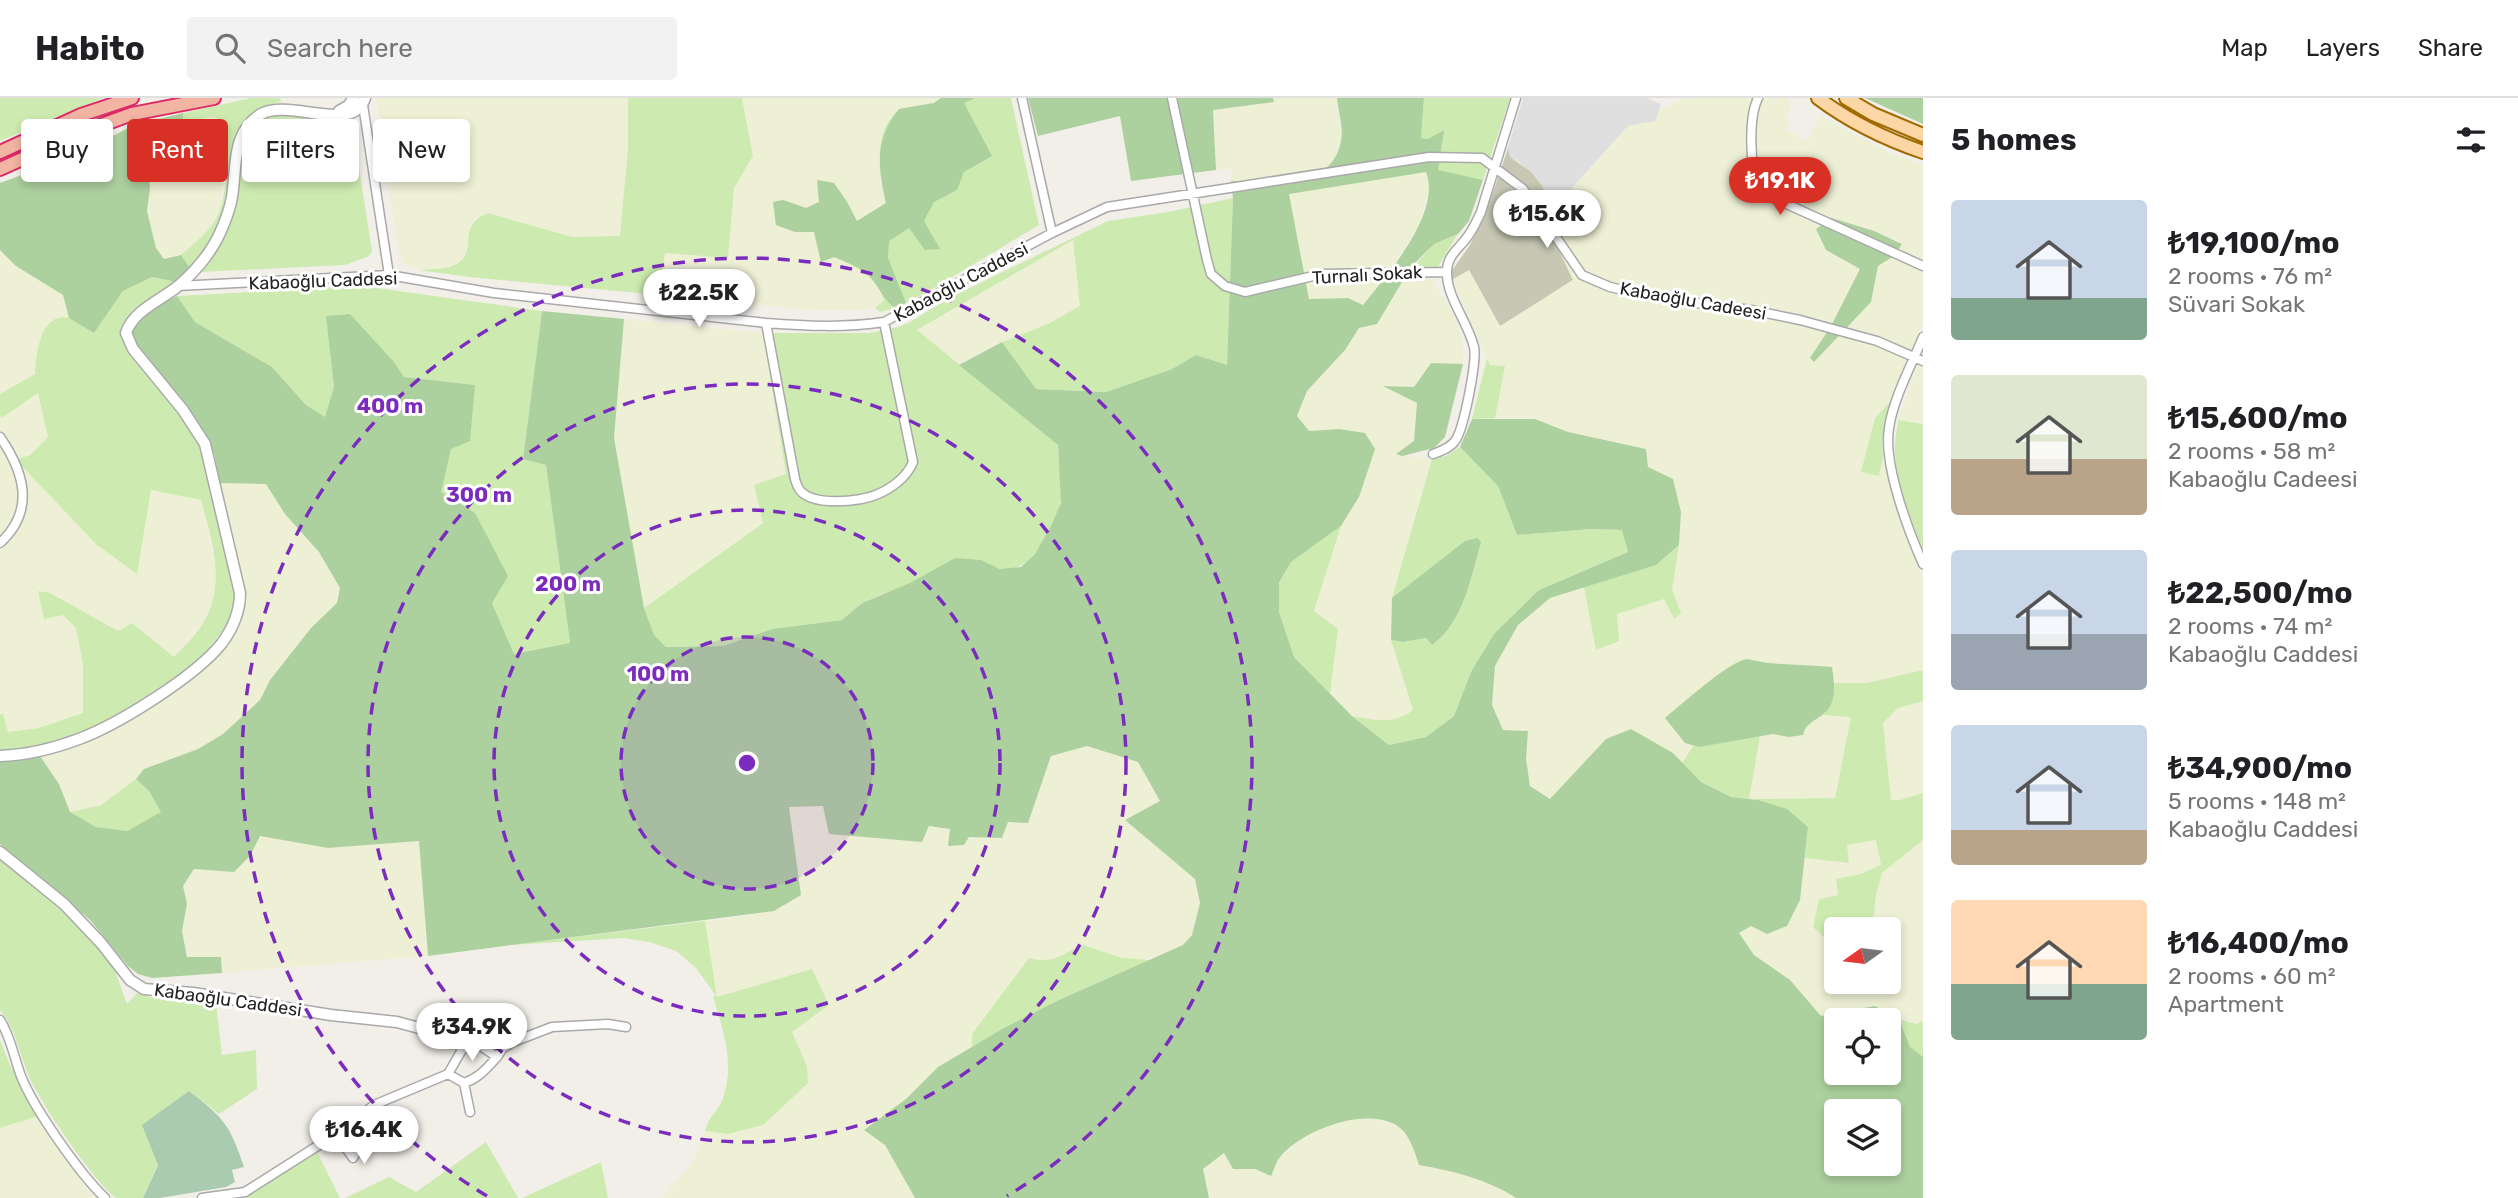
<!DOCTYPE html>
<html lang="en">
<head>
<meta charset="utf-8">
<style>
  body { margin:0; font-family:Rubik,sans-serif; background:#f2f2f2; color:#202124; height:100vh; display:flex; flex-direction:column; font-size:26px; white-space:nowrap }
  * { box-sizing:border-box; margin:0 }
  p { font-size:23px; color:#757577 }
  .icon { flex:none; width:38px; height:38px; fill:none; stroke:currentColor; stroke-width:2; stroke-linecap:round; stroke-linejoin:round }
  .map { position:relative; flex:1; overflow:hidden }
  .details { display:flex; flex-direction:column; background:#fff; width:595px }
  .details>* { flex:none }
  .top-card { position:absolute; left:21px; top:21px; width:665px; height:63px; display:flex; gap:14px }
  .needle { width:46px; rotate:256deg }
  .fabs { position:absolute; left:1824px; top:819px; display:grid; gap:14px }
  .fabs a { display:grid; place-items:center; width:77px; height:77px; border-radius:7px; background:#fff; box-shadow:0 4px 10px #0003; font-size:35px }
  .price { position:absolute; translate:-50% -60px; padding:0 16px; border-radius:24px; background:#fff; color:#222; font-size:23px; line-height:46px; filter:drop-shadow(0 2px 4px #0008) }
  .price::after { content:''; position:absolute; left:50%; top:42px; width:21px; height:16px; margin-left:-10px; background:inherit; clip-path:polygon(0 0,100% 0,50% 100%) }
  .price.current { background:#d93025; color:#fff }
  ul { padding:0; list-style:none }
  li { display:flex; align-items:center; gap:21px; height:175px; padding:0 28px }
  li span { display:grid; place-items:center; flex:none; width:196px; height:140px; border-radius:7px; color:#555 }
  li>.icon { margin-inline-start:auto }
  span .icon { width:84px; height:84px; fill:#fffc; stroke-width:1 }
  li b { font-size:30px }
  h2 { display:flex; justify-content:space-between; align-items:center; height:84px; padding:0 28px; font-size:30px }
  .pill { padding:0 24px; border-radius:7px; background:#fff; box-shadow:0 4px 10px #0003; font-size:24px; line-height:63px }
  .pill.current { background:#d93025; color:#fff }
  header { display:flex; align-items:center; gap:42px; box-sizing:border-box; height:98px; padding:0 35px; background:#fff; border-bottom:2px solid #e0e0e0 }
  header strong { font-size:33px }
  nav { display:flex; gap:38px; margin-inline-start:auto; font-size:24px }
  .search { width:490px; height:63px; background:#f2f2f2; display:flex; align-items:center; gap:18px; box-sizing:border-box; padding:0 24px; border-radius:7px; color:#757577; font-size:26px }
  main { display:flex; flex:1; min-height:0 }
  .map>svg:first-child { display:block }
</style>
</head>
<body>
<header>
<strong>Habito</strong>
<div class="search"><svg class="icon" aria-label="search" viewBox="0 0 24 24"><circle cx="10" cy="10" r="6"/><path d="M15 15l6 6"/></svg>Search here</div>
<nav><a>Map</a><a>Layers</a><a>Share</a></nav>
</header>
<main>
<div class="map">
<svg width="1923" height="1100" viewBox="0 0 1923 1100">
  <rect width="100%" height="100%" fill="#f2efe9"/>
  <path fill="#e0dfdf" d="M1523 0H1646L1661 6 1656 23 1628 28 1554 110 1542 88 1519 64 1510 59 1508 50Z"/>
  <path fill="#c7c7b4" d="M1508 50 1510 59 1531 74 1542 88 1554 110 1545 122 1573 182 1500 229 1469 173 1452 182 1451 174 1470 147 1487 112Z"/>
  <path fill="#eef0d5" fill-rule="evenodd" d="M376 0H628V50L621 138 572 139 488 115 475 120 470 128 467 152 458 165 441 171 419 172 404 166 399 156Z
    M742 0H941L934 5 899 11 880 80 886 105 856 124 847 104 833 85 817 82 820 104 806 110 784 102 795 134H814L834 159 867 175 881 192 884 202 878 209 862 212H812L660 197 665 155 728 159 734 90 753 57Z
    M1273 0H1337L1342 41 1333 66 1319 77 1287 84 1231 83V71L1216 72 1213 12 1273 4Z
    M1685 0H1787L1791 9 1785 21 1790 24 1786 31 1807 44 1821 18 1886 53 1923 67V223L1893 301 1875 320 1879 377 1883 359 1906 441 1923 480V572L1867 585H1834L1832 569 1728 570 1665 620 1696 644 1682 665 1673 655 1606 641 1551 701 1530 689 1526 661 1527 633 1503 632 1492 607 1495 568 1518 527 1550 500 1584 489 1596 551 1616 516 1664 501 1674 520 1681 515 1672 492 1679 447 1681 414 1648 369 1646 351 1568 334 1535 321 1495 320 1505 268 1490 267 1452 182 1469 172 1500 228 1573 182 1545 122 1628 28 1656 23 1659 13ZM1832 120 1874 133 1897 142 1902 146 1894 158 1878 168 1871 204 1810 260 1831 228 1860 171 1826 152Z
    M214 19 222 23 225 34 226 70 220 112 204 137 181 157 164 161 156 150 147 113 150 90 147 60 153 42 183 23Z
    M1426 74 1430 88 1420 125 1389 175 1363 208 1348 200 1309 201 1288 96Z
    M1074 141 1080 208 1048 226 1002 243 959 267 917 233Z
    M0 152 16 168 63 197 69 220 59 221 36 259 35 276 0 296Z
    M1408 175 1431 180 1454 218 1463 244V266L1431 265 1414 289 1386 288 1417 305 1414 344 1397 356 1432 361 1392 500 1391 542 1413 612 1405 619 1384 624 1352 618 1330 596 1338 531 1314 514 1341 428 1359 399 1339 331 1308 334 1297 318 1307 293 1345 252 1359 230 1377 226Z
    M624 221 763 235 786 377 763 424 644 510 614 340Z
    M1923 254V326L1898 322 1922 256Z
    M38 294 48 339 29 357 17 362 137 475 151 392 201 402 218 479 213 503 202 526 174 559 132 525 118 534 50 495 63 517 76 530 83 566V615L39 630 8 634 3 617 0 616V318L2 319Z
    M218 385 266 386 285 416 319 454 340 490 337 506 311 530 270 582 260 602 223 637 198 651 144 671 136 681 101 707 70 714 59 686 40 658 73 649 102 637 186 584 218 558 227 546 237 528 243 488Z
    M1923 603V695L1900 702H1891L1883 625 1898 610Z
    M1823 617 1851 619 1835 700 1749 701 1760 638 1777 636 1806 621Z
    M1087 648 1138 664 1160 704 1125 722 1195 781 1200 805 1192 837 1183 847 1143 863 1122 860 1084 847 1058 861 1041 864 972 935V949L938 969 906 1001 865 1031 885 1047 915 1100H662L692 1065 705 1033 728 1036 807 968 792 934 820 915 811 872 717 899 705 823 742 819 789 709 823 708 922 744 929 728 950 731 969 739 1002 740 1008 724 1028 725 1051 658Z
    M260 738 328 750 419 743 428 858 222 875 220 859H188L182 833 187 806 183 788 194 771 250 758Z
    M1876 741 1881 767 1861 776 1839 797 1819 801 1813 829 1836 851V884H1888V831H1872L1876 797 1882 775 1923 742V923L1916 926 1875 908 1821 919 1790 882 1754 857 1739 835 1800 802 1805 760 1849 764 1847 746Z
    M38 1018 86 1090 97 1100H0V1030Z
    M1353 1021H1375L1400 1029 1412 1047 1419 1067 1453 1073 1488 1085 1516 1100H1209L1203 1071 1224 1054 1233 1071H1255L1279 1060 1301 1042 1325 1029Z"/>
  <path fill="#cdebb0" d="M0 0H103L0 43Z
    M251 0H280L281 4C271 6 264 10 256 15 222 35 236 75 225 109 218 132 205 150 190 170L181 157C196 144 214 130 220 111 228 88 229 46 222 23L214 19 183 23V15Z
    M628 0H742L753 58 734 90 728 160 665 155 660 197 469 179 419 172C430 171 448 172 458 165 479 150 455 128 488 115L572 139 620 138 628 50Z
    M941 0H1011L1039 127 929 193 895 210 880 214 875 210 884 202C877 178 856 169 834 159L821 164 814 134H795L776 127 773 104 783 102 806 110 819 104 817 82 834 85 847 104 857 123 886 105C880 81 876 53 885 30 888 23 894 17 899 11L934 5Z
    M1424 0H1510L1483 82 1438 73 1428 41 1421 40Z
    M276 14 331 23 351 19 372 153 369 158 345 167 200 174C215 153 228 131 235 107 246 69 229 32 276 14Z
    M1233 100 1227 268 1196 258 1172 271 1106 294 1036 291 1002 244 1048 226 1080 208 1073 142 917 232 1058 347C1058 363 1064 392 1060 407 1053 432 1032 476 1001 471 995 470 987 465 981 462L882 496 862 505 842 522 772 531 723 548 666 549 654 538 644 510 763 425 754 387 786 376 763 235H870L898 229 908 225 953 198 1108 123 1168 114Z
    M1458 136 1431 180 1408 175 1434 146Z
    M152 179 176 184 129 221 121 231C130 271 175 298 194 335 215 375 222 436 232 481L235 500 229 524 198 564 104 626 83 635 41 648 0 653V616H3L8 634 39 630 83 615V566L76 530 63 517 44 521 38 493 50 495 118 533 132 525 174 559C184 548 196 537 203 525 227 485 212 444 201 402L151 392 137 476 97 447 16 362 30 357 48 339 38 295 2 320 0 318V296L35 276C36 257 40 213 69 220 77 222 87 230 94 235L123 193Z
    M362 188 542 213 523 360 546 367 570 546 514 556 492 505 475 415 440 395 451 350 474 287 404 279 394 264 327 218 334 289 325 320 306 307 272 269 195 224 177 198Z
    M1487 260 1490 267 1505 268 1495 320 1472 321Z
    M1893 301 1882 343 1883 359 1879 378 1861 374 1875 320Z
    M1898 322 1923 326V452C1911 421 1897 389 1895 356 1894 345 1897 333 1898 322Z
    M1460 349 1498 388 1517 437 1592 431 1623 432 1628 454 1539 492 1471 574 1454 618 1426 639 1389 647 1352 618C1374 622 1394 627 1413 612L1391 542 1403 544 1426 540 1432 547C1462 527 1472 479 1481 446L1423 477 1392 500 1432 361 1446 358Z
    M1341 428 1314 513 1338 531 1330 596 1294 559 1279 514V486L1291 464Z
    M1679 447 1672 492 1681 515 1674 521 1664 501 1617 516 1619 543 1596 552 1584 489 1656 467Z
    M1923 572V603L1898 610 1883 625 1891 702H1900L1923 695V742L1882 775 1876 797 1872 831H1836V851L1813 829 1819 801 1838 797 1836 781 1861 776 1881 767 1876 742 1847 747 1849 765 1805 760 1808 729 1758 702 1731 699 1701 684 1682 665 1696 644 1709 646 1760 638 1749 701 1835 700 1851 619 1823 617C1832 607 1836 598 1834 585H1867Z
    M136 681 149 693 162 714 127 733 96 729 70 714 101 707Z
    M0 759C37 789 87 823 111 865 118 878 122 893 127 906L138 894 149 899 195 900 216 905 222 957 256 952 257 991 219 1016 189 993 143 1100H116C94 1084 39 1003 28 976 19 954 16 931 0 912Z
    M705 823 717 899 812 871 829 907 792 934 807 968 808 985 763 1027 728 1036 705 1033C710 1016 719 1013 723 1000 735 965 723 932 713 898H716L696 870 676 853 649 844 625 840 511 847Z
    M1084 847 1122 860 1149 862 1061 901 972 949V936L1029 860C1055 867 1062 855 1084 847Z
    M1899 921 1916 926 1923 923V959L1910 950Z
    M0 942 10 967 38 1018 0 1030Z
    M486 1044 518 1100H345L389 1079 416 1094Z
    M317 1054 340 1100H240L245 1099Z
    M601 1064 608 1100H522Z"/>
  <path fill="#add19e" fill-rule="evenodd" d="M941 0H975L964 5 992 58 964 74 957 92 934 104 924 123 940 151 925 152 909 130 889 143 888 160 906 205 895 210C883 202 880 190 870 179 861 169 846 164 834 159L821 164 814 134H795L776 127 773 104 783 102 806 110 819 104 817 82 834 85 847 104 857 123 886 105C878 68 874 42 899 11L934 5Z
    M1028 0H1273L1274 4 1213 12 1216 72 1131 83 1120 18 1038 38Z
    M1337 0H1424L1421 40 1428 41 1444 32 1438 72 1483 82 1469 123 1458 136 1434 146 1411 169 1377 226 1359 230 1345 252 1307 293 1297 318 1309 333 1339 331 1365 335 1375 351 1359 399 1341 428 1291 464 1279 485V514L1294 559 1352 618 1389 647 1426 639 1454 618 1471 574 1494 536 1539 492 1628 454 1622 432 1592 431 1517 437 1498 388 1460 349 1472 321H1535L1568 334 1646 351 1648 369 1673 381 1681 414 1679 447 1656 467 1550 500 1518 527 1495 568 1492 607 1503 632 1528 633 1526 661 1530 688 1550 701 1606 641 1631 631 1673 655 1701 684 1731 699 1758 702 1787 711 1808 729 1800 802 1787 828 1767 836 1751 828 1739 835 1754 857 1790 882 1821 918 1875 908 1899 921 1910 949 1923 959V1100H1516C1487 1081 1453 1073 1419 1067 1415 1055 1410 1037 1399 1029 1367 1007 1303 1032 1280 1059 1276 1064 1274 1072 1271 1078L1255 1071H1233L1224 1055 1203 1071 1209 1100H915L885 1047 864 1032 906 1001 938 969 1004 930 1061 901 1183 847 1192 837 1200 805 1195 781 1125 722 1160 703 1138 664 1087 648 1051 658 1028 725 1008 724 1002 740 969 739 964 747 948 748 950 731 929 728 922 744 829 736 823 708 789 709 801 797 774 813 428 858 419 743 328 750 260 738 250 758 234 774 194 771 183 788 187 806 182 833 187 859H221L222 875 152 880 138 876 128 868 90 822 0 746V663L40 658 59 686 70 714 96 729 127 733 161 714 149 693 136 681 144 671 198 651 223 636 260 602 270 582 311 530 337 505 340 490 319 454 285 416 266 386 218 385C217 375 217 363 213 353 197 312 161 278 133 244 127 218 158 209 177 198L195 224 272 269 306 307 325 319 334 289 326 218 350 216 394 264 404 279 475 287 470 343 451 351 441 394 475 415 508 478 492 505 514 556 570 545 546 367 523 361 542 213 624 221 614 340 644 510 654 537 666 549 723 548 772 531 842 522 862 505 910 485 955 460 981 462 1000 471 1021 469 1035 456 1051 428 1061 405 1058 347 959 267 1002 244 1036 291 1106 294 1172 271 1196 257 1227 267 1233 100 1231 83C1271 84 1331 94 1341 43 1344 31 1338 13 1337 0ZM1426 74C1442 115 1387 177 1363 207L1348 200 1309 201 1289 96ZM1836 922H1888V975H1836ZM1836 1013H1888V1066H1836Z
    M1865 0H1923V26Z
    M183 15V23L153 42 147 60 150 90 147 113 156 150 164 161 181 157 190 170 176 184 152 179 123 193 94 235 69 220 63 197 16 168 0 152V85L78 56 134 27Z
    M1832 120 1874 133 1902 146 1894 158 1878 168 1871 204 1814 264 1810 260 1831 228 1860 171 1826 152 1816 131Z
    M1431 265 1463 266 1445 339 1434 350 1402 358 1396 356 1414 343 1417 305 1383 288 1414 289Z
    M1478 440 1481 445C1471 480 1463 525 1432 547L1426 540 1403 544 1391 542 1392 500 1465 443Z
    M1747 561C1775 568 1804 566 1832 569 1835 590 1838 608 1818 620 1810 625 1805 628 1803 637L1789 639 1773 636 1699 649 1685 645 1665 620C1682 606 1728 564 1747 561Z"/>
  <path fill="#aacbaf" d="M189 993C224 1020 230 1027 244 1069L232 1072 235 1084 226 1089 160 1100H143L158 1067 142 1027Z"/>
  <g fill="none" stroke-linecap="round" stroke-linejoin="round">
    <defs>
      <path id="minor" d="M1022 0 1052 135
        M1172 0 1207 162 1211 176 1225 188 1245 194 1322 176 1447 174
        M1758 0C1747 22 1752 68 1756 92L1923 168
        M363 7 389 177
        M177 188 389 177 494 195 766 225C806 228 844 230 884 224L1052 135 1107 109 1429 59 1482 60 1523 91 1582 177 1610 189 1658 200 1751 212 1800 222 1877 243 1923 263
        M766 225 795 381C796 384 797 388 799 391 811 409 860 404 878 396 892 390 907 379 913 364L884 224
        M1923 239C1912 266 1893 301 1889 330 1883 366 1908 432 1923 466
        M0 339C25 375 35 413 0 445
        M1433 356C1441 353 1450 350 1455 343 1464 331 1477 263 1474 249 1468 224 1446 199 1447 173 1447 157 1460 150 1468 138 1474 130 1477 122 1481 114L1516 0
        M0 922C11 939 14 960 21 978 34 1011 80 1076 105 1100
        M448 976 464 985C479 980 487 970 497 959
        M464 985 470 1014
        M336 1036 353 1060 363 1041 361 1017
        M202 1100 245 1094 341 1033 374 1007 448 976 463 950 474 946 479 947 497 959 503 950 513 944 552 929 608 926 626 929"/>
      <path id="tertiary" d="M339 13 348 8 354 0
        M0 658C26 657 55 650 79 641 119 626 196 578 222 545 233 530 240 513 240 495L205 346 183 312 133 251 126 235C133 213 159 203 177 189 194 175 211 155 220 135 225 124 230 111 232 99 237 68 231 35 261 16 291 0 352 37 365 0
        M0 754 64 806 101 845 130 882 144 891 193 895 331 917 397 924 441 936 453 941 463 950"/>
      <path id="primary" d="M1818 0C1850 24 1885 41 1923 54
        M1846 0 1873 16 1923 37"/>
      <path id="trunk" d="M0 54 81 17 132 0
        M0 71 80 35 132 16 214 0"/>
    </defs>
    <use href="#minor" stroke="#a9a9a9" stroke-width="11"/>
    <use href="#tertiary" stroke="#a9a9a9" stroke-width="13"/>
    <use href="#primary" stroke="#a06b00" stroke-width="16"/>
    <use href="#trunk" stroke="#dc2a67" stroke-width="16"/>
    <use href="#minor" stroke="#fff" stroke-width="8"/>
    <use href="#tertiary" stroke="#fff" stroke-width="10"/>
    <use href="#primary" stroke="#fcd6a4" stroke-width="12"/>
    <use href="#trunk" stroke="#f2b4a3" stroke-width="12"/>
  </g>
  <circle cx="747" cy="665" r="126" fill="#7b2cbf" fill-opacity=".12"/>
  <g fill="none" stroke="#7b2cbf" stroke-width="3.5" stroke-dasharray="12 9">
    <circle cx="747" cy="665" r="126"/>
    <circle cx="747" cy="665" r="253"/>
    <circle cx="747" cy="665" r="379"/>
    <path d="M487 1098A505 505 0 1 1 1007 1098"/>
  </g>
  <g text-anchor="middle" dominant-baseline="central" stroke-width="6" stroke-linejoin="round" paint-order="stroke">
    <g font-size="18" fill="#222" stroke="#fff">
      <text transform="translate(1367 177) rotate(-3)">Turnalı Sokak</text>
      <text transform="translate(323 183) rotate(-2)">Kabaoğlu Caddesi</text>
      <text transform="translate(961 184) rotate(-28)">Kabaoğlu Caddesi</text>
      <text transform="translate(1693 203) rotate(10)">Kabaoğlu Cadeesi</text>
      <text transform="translate(228 902) rotate(8)">Kabaoğlu Caddesi</text>
    </g>
  </g>
  <circle cx="747" cy="665" r="10" fill="#7b2cbf" stroke="#fff" stroke-width="3.5"/>
  <g font-size="21" text-anchor="middle" font-weight="bold" fill="#7b2cbf" stroke="#fff" stroke-width="6" stroke-linejoin="round" paint-order="stroke">
    <text x="390" y="315">400 m</text>
    <text x="479" y="404">300 m</text>
    <text x="568" y="493">200 m</text>
    <text x="658" y="583">100 m</text>
  </g>
</svg>
<div class="fabs">
<a><svg class="needle" viewBox="-14 -14 28 28"><path d="M0-13l5 13h-10z" fill="#e53935"/><path d="M0 13l5-13h-10z" fill="#757577"/></svg></a>
<a><svg class="icon" aria-label="locate" viewBox="0 0 24 24"><circle cx="12" cy="12" r="6"/><path d="M12 2v4M12 18v4M2 12h4M18 12h4"/></svg></a>
<a><svg class="icon" aria-label="layers" viewBox="0 0 24 24"><path d="M12 4l9 5-9 5-9-5zM3 14l9 5 9-5"/></svg></a>
</div>
<b class="price current" style="left:1780px;top:119px">₺19.1K</b>
<b class="price" style="left:1547px;top:152px">₺15.6K</b>
<b class="price" style="left:699px;top:231px">₺22.5K</b>
<b class="price" style="left:472px;top:965px">₺34.9K</b>
<b class="price" style="left:364px;top:1068px">₺16.4K</b>
<div class="top-card">
<a class="pill">Buy</a>
<a class="pill current">Rent</a>
<a class="pill">Filters</a>
<a class="pill">New</a>
</div>
</div>
<section class="details">
<h2>5 homes<svg class="icon" aria-label="filters" viewBox="0 0 24 24"><path d="M4 7h16M4 17h16"/><circle cx="9" cy="7" r="2"/><circle cx="15" cy="17" r="2"/></svg></h2>
<ul>
<li><span style="background:linear-gradient(#c9d6e8 70%,#7fa58c 0)"><svg class="icon" aria-label="home" viewBox="0 0 24 24"><path d="M3 11l9-7 9 7M6 9v11h12V9"/></svg></span><div><b>₺19,100/mo</b><p>2 rooms · 76 m²</p><p>Süvari Sokak</p></div></li>
<li><span style="background:linear-gradient(#dfe7d0 60%,#b9a48a 0)"><svg class="icon" aria-label="home" viewBox="0 0 24 24"><path d="M3 11l9-7 9 7M6 9v11h12V9"/></svg></span><div><b>₺15,600/mo</b><p>2 rooms · 58 m²</p><p>Kabaoğlu Cadeesi</p></div></li>
<li><span style="background:linear-gradient(#c9d6e8 60%,#9aa5b1 0)"><svg class="icon" aria-label="home" viewBox="0 0 24 24"><path d="M3 11l9-7 9 7M6 9v11h12V9"/></svg></span><div><b>₺22,500/mo</b><p>2 rooms · 74 m²</p><p>Kabaoğlu Caddesi</p></div></li>
<li><span style="background:linear-gradient(#c9d6e8 75%,#b9a48a 0)"><svg class="icon" aria-label="home" viewBox="0 0 24 24"><path d="M3 11l9-7 9 7M6 9v11h12V9"/></svg></span><div><b>₺34,900/mo</b><p>5 rooms · 148 m²</p><p>Kabaoğlu Caddesi</p></div></li>
<li><span style="background:linear-gradient(#ffd9b3 60%,#7fa58c 0)"><svg class="icon" aria-label="home" viewBox="0 0 24 24"><path d="M3 11l9-7 9 7M6 9v11h12V9"/></svg></span><div><b>₺16,400/mo</b><p>2 rooms · 60 m²</p><p>Apartment</p></div></li>
</ul>
</section>
</main>
</body>
</html>
